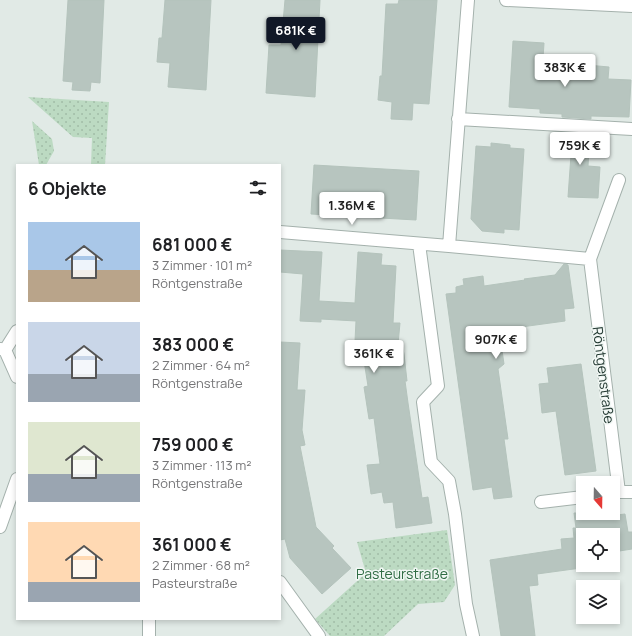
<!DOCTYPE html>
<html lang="de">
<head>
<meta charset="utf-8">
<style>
  body { margin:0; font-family:Manrope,sans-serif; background:#f6f6f6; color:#202124; height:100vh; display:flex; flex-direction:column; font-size:15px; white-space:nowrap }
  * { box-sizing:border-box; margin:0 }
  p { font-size:13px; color:#757577 }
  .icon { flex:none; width:22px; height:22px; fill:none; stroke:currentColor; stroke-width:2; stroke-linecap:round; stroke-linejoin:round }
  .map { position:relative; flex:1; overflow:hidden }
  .side { position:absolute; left:16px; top:164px; width:265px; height:456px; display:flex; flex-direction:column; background:#fff; border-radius:0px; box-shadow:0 2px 6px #0003 }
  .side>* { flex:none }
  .needle { width:26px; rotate:160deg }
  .fabs { position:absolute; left:576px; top:476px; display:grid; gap:8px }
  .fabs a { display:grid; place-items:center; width:44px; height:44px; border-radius:0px; background:#fff; box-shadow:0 2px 6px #0003; font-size:20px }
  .price { position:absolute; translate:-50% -34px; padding:0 9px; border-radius:4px; background:#fff; color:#222; font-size:13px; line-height:26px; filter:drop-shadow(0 1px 2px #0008) }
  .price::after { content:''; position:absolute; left:50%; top:24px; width:12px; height:9px; margin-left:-6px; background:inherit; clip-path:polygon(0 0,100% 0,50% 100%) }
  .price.on { background:#111827; color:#fff }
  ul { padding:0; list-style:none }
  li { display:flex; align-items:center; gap:12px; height:100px; padding:0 12px }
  li span { display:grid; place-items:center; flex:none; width:112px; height:80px; border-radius:0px; color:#555 }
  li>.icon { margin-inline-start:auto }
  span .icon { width:48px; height:48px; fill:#fffc; stroke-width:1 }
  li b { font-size:17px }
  h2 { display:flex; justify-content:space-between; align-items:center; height:48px; padding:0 12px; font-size:17px }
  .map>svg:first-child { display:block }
</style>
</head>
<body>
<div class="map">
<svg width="632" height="636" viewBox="0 0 632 636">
  <defs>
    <pattern id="grass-dots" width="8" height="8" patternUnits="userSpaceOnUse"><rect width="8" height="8" fill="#bcdac2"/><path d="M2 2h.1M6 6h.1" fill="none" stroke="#a1bca7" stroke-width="1.8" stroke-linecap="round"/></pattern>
  </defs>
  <rect width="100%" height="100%" fill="#e1eae6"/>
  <path fill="url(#grass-dots)" d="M28 97 109 102 105 165H91L92 138 73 137Z
    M32 121 52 139 54 151 46 165H39Z
    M447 530 455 585 444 602 418 604 384 636H330L315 619 366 573 357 542Z"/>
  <path fill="#b7c5bf" stroke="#b4c3bc" d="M68 0H104L100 83 91 82 90 91 72 90 73 82 63 81Z
    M165 0H211L206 90 168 87 170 63 157 62 159 38H162Z
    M285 0H320L315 97 266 93 269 45H281Z
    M399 0H437L429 104 413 103 412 120 391 119 392 102 378 100 380 76H382L386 4H398Z
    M513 41 544 43 542 74 587 76V65L609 67 608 79 631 80 629 117 591 116V119L562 117V114L540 113V109L509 107Z
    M562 132 590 134 588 166 600 167 598 198 568 197 571 155H560Z
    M491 143 510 145V148L524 149 519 230 504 229V233L482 231 471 219 476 146 491 147Z
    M314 165 419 171 416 220 311 214Z
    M280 250 322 252 319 301 355 303 358 252 382 254 381 265 396 266 393 323H400L398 344H402L404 354 407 381H405L408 403 422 498 428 497 432 523 396 528 393 502 384 503 382 492 371 494 367 465 380 464 374 418 369 419 364 387 368 386 361 342 355 341 356 321 321 319V322L300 321 303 274 280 272Z
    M564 264 568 265 574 308 564 309 565 321 499 330 504 364 498 369 508 439H504L512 497 494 499 492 487 473 490 446 294 456 293V287L464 285 463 279 483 276 484 286 525 280 524 279 555 275Z
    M280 342 300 343 297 390H305L302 430 305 445 300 446 316 527 334 546 332 548 351 568 322 594 290 558 285 539 280 540Z
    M581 364 596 471 565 475 556 411 542 413 539 384 549 383 547 368Z
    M574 513H600V517L625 514 628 532H632V549L613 552V535H583V557H580L581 568 537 574 538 585 529 586 535 636H501L490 560 562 549 561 539 574 538 573 528H576Z"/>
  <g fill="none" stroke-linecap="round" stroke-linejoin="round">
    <defs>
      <path id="minor" d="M506 0 632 6
        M458 119 632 129
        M280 232 449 246 468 0
        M419 244 438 386 423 402 431 462 449 481 455 514 466 604 473 636
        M449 246 590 259 619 492H632
        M590 259 619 180
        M0 349 5 350 17 377
        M5 350 17 331
        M541 502 583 497
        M0 527 17 479
        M280 582 319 636
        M149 636V619"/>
    </defs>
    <use href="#minor" stroke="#a4b1ac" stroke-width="14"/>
    <use href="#minor" stroke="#fff" stroke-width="12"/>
  </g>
  <g text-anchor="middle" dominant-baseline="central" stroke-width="3" stroke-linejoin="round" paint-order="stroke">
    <g font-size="14" fill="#233932" stroke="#f1f7f4">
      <text transform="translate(604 375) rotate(83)">Röntgenstraße</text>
    </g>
    <g font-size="14" fill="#316d45" stroke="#f1f7f4">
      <text x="402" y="573">Pasteurstraße</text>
    </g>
  </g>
</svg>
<div class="fabs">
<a><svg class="needle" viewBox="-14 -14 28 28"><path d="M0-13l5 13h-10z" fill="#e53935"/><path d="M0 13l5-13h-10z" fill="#757577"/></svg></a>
<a><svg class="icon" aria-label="locate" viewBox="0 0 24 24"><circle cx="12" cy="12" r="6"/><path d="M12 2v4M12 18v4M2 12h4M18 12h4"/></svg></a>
<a><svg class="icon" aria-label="layers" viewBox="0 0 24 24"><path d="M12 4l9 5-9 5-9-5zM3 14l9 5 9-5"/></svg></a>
</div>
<b class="price on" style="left:296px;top:51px">681K €</b>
<b class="price" style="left:565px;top:88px">383K €</b>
<b class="price" style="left:580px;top:166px">759K €</b>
<b class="price" style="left:352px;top:226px">1.36M €</b>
<b class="price" style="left:496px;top:360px">907K €</b>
<b class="price" style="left:374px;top:374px">361K €</b>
<section class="side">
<h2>6 Objekte<svg class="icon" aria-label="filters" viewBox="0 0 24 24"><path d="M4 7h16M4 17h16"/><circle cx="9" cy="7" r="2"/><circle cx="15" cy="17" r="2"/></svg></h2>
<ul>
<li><span style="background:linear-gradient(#a9c7e8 60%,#b9a48a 0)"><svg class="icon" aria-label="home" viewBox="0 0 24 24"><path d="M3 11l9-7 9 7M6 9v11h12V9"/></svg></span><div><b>681 000 €</b><p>3 Zimmer · 101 m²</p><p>Röntgenstraße</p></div></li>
<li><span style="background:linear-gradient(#c9d6e8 65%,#9aa5b1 0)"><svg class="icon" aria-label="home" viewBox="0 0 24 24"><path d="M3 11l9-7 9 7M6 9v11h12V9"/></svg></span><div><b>383 000 €</b><p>2 Zimmer · 64 m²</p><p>Röntgenstraße</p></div></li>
<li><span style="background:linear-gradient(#dfe7d0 65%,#9aa5b1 0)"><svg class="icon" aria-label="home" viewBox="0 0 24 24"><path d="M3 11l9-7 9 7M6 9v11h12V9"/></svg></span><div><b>759 000 €</b><p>3 Zimmer · 113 m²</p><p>Röntgenstraße</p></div></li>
<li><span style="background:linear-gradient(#ffd9b3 75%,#9aa5b1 0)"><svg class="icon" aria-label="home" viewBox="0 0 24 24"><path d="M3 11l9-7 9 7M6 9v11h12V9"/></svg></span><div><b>361 000 €</b><p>2 Zimmer · 68 m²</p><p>Pasteurstraße</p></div></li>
</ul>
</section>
</div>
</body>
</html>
